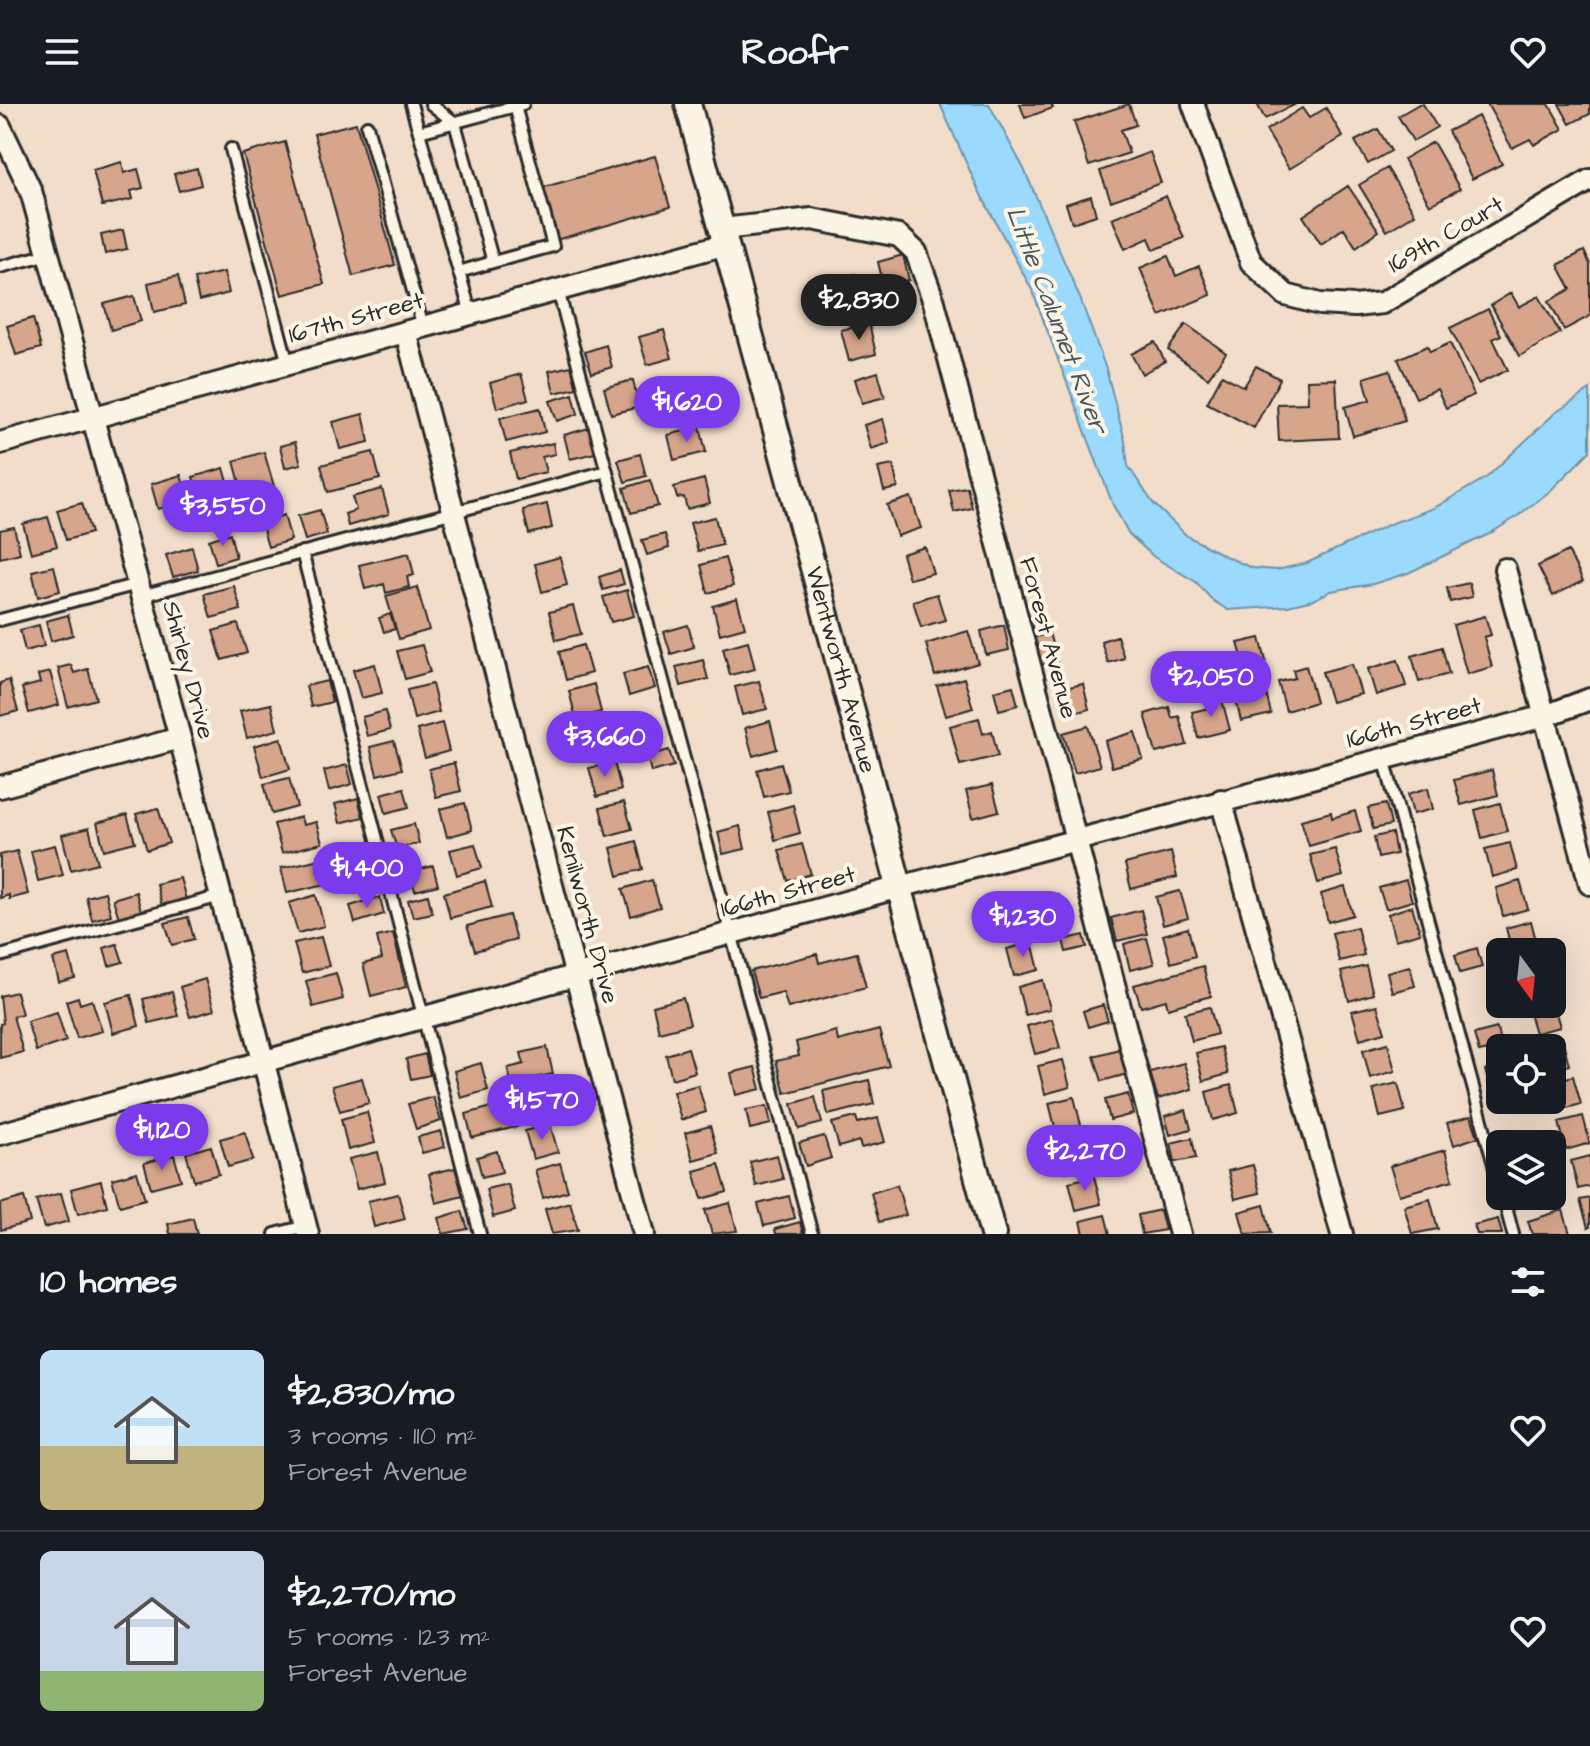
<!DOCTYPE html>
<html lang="en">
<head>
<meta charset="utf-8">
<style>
  body { margin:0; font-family:"Architects Daughter",sans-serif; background:#20242c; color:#f1f3f6; height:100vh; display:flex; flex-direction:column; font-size:30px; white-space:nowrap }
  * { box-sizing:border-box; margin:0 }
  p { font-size:26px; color:#9ea1a6 }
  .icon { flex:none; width:44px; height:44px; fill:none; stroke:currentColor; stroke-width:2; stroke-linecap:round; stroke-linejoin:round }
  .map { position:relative; height:1130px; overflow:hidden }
  .side { display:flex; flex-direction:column; background:#171b24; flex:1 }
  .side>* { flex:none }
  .needle { width:52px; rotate:165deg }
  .fabs { position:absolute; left:1486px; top:834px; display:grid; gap:16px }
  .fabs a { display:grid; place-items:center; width:80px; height:80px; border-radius:12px; background:#171b24; box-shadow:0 8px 32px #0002; font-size:40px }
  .price { position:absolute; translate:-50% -68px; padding:0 18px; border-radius:28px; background:#7c3aed; color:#fff; font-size:26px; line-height:52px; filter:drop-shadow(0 2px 4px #0008) }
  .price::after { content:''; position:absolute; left:50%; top:48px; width:24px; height:18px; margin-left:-12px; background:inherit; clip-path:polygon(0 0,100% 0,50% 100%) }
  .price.active { background:#222; color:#fff }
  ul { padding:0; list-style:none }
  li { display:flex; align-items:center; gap:24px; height:200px; padding:0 40px }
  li+li { border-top:2px solid #363941 }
  li span { display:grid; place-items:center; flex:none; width:224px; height:160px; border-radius:12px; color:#555 }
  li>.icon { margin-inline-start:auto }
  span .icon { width:96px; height:96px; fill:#fffc; stroke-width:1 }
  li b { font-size:34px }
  h2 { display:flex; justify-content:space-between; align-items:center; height:96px; padding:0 40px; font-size:34px }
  header { display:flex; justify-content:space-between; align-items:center; height:104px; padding:0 40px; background:#171b24; font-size:36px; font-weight:700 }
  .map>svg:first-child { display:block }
</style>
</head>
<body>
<header><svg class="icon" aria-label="menu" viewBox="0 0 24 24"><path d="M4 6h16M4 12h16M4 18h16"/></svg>Roofr<svg class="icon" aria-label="heart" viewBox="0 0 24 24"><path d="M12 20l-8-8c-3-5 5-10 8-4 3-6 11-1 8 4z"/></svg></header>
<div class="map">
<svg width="1590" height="1130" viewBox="0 0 1590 1130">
  <rect width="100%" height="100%" fill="#f1ddca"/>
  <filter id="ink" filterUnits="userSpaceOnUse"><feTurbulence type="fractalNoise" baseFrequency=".0125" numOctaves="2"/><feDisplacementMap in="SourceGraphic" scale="16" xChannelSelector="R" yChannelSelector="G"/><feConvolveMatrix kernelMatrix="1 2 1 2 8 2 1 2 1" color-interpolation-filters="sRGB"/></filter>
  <g filter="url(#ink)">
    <path fill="#9bdafc" stroke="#6e94a8" stroke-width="2" d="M940 0H989L1024 65 1080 194 1106 265 1125 337 1128 362 1153 399 1187 432 1225 452 1252 464 1277 466 1307 459 1390 420 1434 404 1487 373 1555 309 1590 286V347L1550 387 1515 414 1489 430 1408 469 1373 480 1331 487 1313 496 1288 502 1228 506 1212 496 1196 478 1154 453 1129 430 1113 401 1032 186 978 85Z"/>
    <path fill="#d7a58b" stroke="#2b2b2b" stroke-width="2" d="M1020 0H1051L1053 4 1025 14Z
      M1129 0 1136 21 1121 26 1129 49 1089 62 1074 18Z
      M1257 0H1296L1265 15Z
      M1419 0H1423L1437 23 1413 37 1398 12Z
      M1487 0H1549L1563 25 1534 41 1530 35 1512 44Z
      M1559 0H1590V10L1570 20Z
      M1302 4 1309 14 1326 4 1343 33 1289 65 1266 26Z
      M1478 12 1502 60 1472 75 1448 27Z
      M356 19 395 161 353 172 314 30Z
      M1378 25 1391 47 1368 60 1355 37Z
      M285 38 324 180 282 191 243 50Z
      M1433 38 1460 85 1430 101 1403 55Z
      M1150 48 1161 79 1111 97 1100 67Z
      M655 52 670 103 556 136 541 84Z
      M122 58 124 69 138 65 143 84 131 87 133 95 102 102 93 66Z
      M197 64 201 81 179 87 174 70Z
      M1387 64 1415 110 1387 127 1359 81Z
      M1348 82 1379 127 1356 143 1344 124 1321 140 1303 112Z
      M1091 92 1096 111 1072 119 1066 100Z
      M1166 92 1184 134 1154 146 1149 134 1125 145 1112 114Z
      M123 126 127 145 105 150 101 131Z
      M1584 147 1590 160V212L1564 226 1549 197 1571 185 1558 161Z
      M903 151 909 176 884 183 878 158Z
      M1168 152 1176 172 1199 162 1211 191 1160 212 1140 164Z
      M224 168 229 189 199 197 194 175Z
      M855 170 863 200 835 207 828 177Z
      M178 172 185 201 154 208 148 179Z
      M1511 189 1519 203 1539 192 1560 229 1520 252 1491 201Z
      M134 192 141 217 111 226 104 200Z
      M1488 205 1501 231 1493 235 1508 266 1478 280 1450 224Z
      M33 214 41 244 16 251 7 222Z
      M869 219 876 250 849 257 841 226Z
      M1186 220 1226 249 1208 274 1168 246Z
      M664 226 672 254 647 261 639 233Z
      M1155 238 1165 257 1142 270 1131 250Z
      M1450 239 1474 291 1446 304 1437 285 1416 294 1398 255 1427 242 1430 248Z
      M606 241 612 263 592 269 585 248Z
      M571 262 577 284 554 289 549 267Z
      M1256 262 1280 275 1254 324 1207 299 1222 271 1244 283Z
      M1390 266 1405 317 1353 332 1345 303 1370 296 1364 274Z
      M878 268 885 293 862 299 855 275Z
      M521 270 528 295 497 304 490 279Z
      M1336 275 1339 334 1279 337 1277 300 1308 299 1307 276Z
      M633 276 639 303 611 310 604 284Z
      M678 278 686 305 661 312 653 284Z
      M573 290 578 310 557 317 550 297Z
      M540 304 545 328 506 338 500 314Z
      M363 310 369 338 340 345 333 318Z
      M883 315 889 339 871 345 864 321Z
      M700 323 706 348 674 356 668 331Z
      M589 324 595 349 570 355 564 331Z
      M295 338 301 360 285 364 280 342Z
      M553 339 555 350 542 353 546 368 516 375 510 349Z
      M264 348 276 389 245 398 234 357Z
      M373 348 380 375 328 388 321 361Z
      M640 350 646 372 625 378 618 356Z
      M893 361 898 384 884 387 878 364Z
      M224 364 232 392 201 401 193 373Z
      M181 371 188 397 158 405 151 380Z
      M704 375 710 399 687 405 684 393 677 394 674 383Z
      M650 376 658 402 631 409 624 384Z
      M967 383 972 404 954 408 949 386Z
      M382 385 389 410 348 422 345 410 356 406 352 393Z
      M911 393 921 424 897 432 887 401Z
      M82 399 91 429 66 436 57 406Z
      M547 400 552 424 529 430 523 406Z
      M320 406 327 430 305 436 298 412Z
      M284 411 291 436 268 443 261 418Z
      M48 413 57 442 31 449 23 420Z
      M715 413 722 441 698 447 690 419Z
      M14 423 20 449 0 454V426Z
      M230 429 236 453 216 459 209 436Z
      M665 430 669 444 647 451 642 436Z
      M192 443 198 466 173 473 166 451Z
      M925 443 933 469 909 475 902 450Z
      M1568 447 1583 477 1553 492 1538 462Z
      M409 449 414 471 407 473 409 483 386 489 384 480 365 485 359 461Z
      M560 453 567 481 542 488 535 460Z
      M725 454 733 482 708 489 701 461Z
      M54 462 60 487 38 493 32 467Z
      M620 466 624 480 603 486 599 473Z
      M1469 479 1472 493 1450 498 1447 484Z
      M234 482 241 506 211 514 204 490Z
      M417 483 429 526 399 535 386 492Z
      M627 486 634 512 611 518 603 493Z
      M937 490 945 516 921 523 913 497Z
      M737 495 745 523 720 530 713 502Z
      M573 502 581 530 556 536 549 508Z
      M390 510 395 525 384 528 379 514Z
      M68 511 73 531 51 537 46 517Z
      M1485 512 1491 531 1484 533 1492 563 1467 570 1453 521Z
      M238 520 247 549 222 556 213 527Z
      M39 521 44 542 25 547 20 526Z
      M688 521 694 543 671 550 664 528Z
      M1004 521 1009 546 986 551 981 527Z
      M968 527 978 559 935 572 926 540Z
      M1049 529 1057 557 1040 561 1032 534Z
      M1117 532 1124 554 1108 559 1101 537Z
      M1260 534 1266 557 1245 563 1238 539Z
      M748 537 755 565 730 571 723 544Z
      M422 541 430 568 405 575 397 547Z
      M583 541 591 569 566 576 559 548Z
      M1442 543 1449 570 1419 578 1412 552Z
      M703 556 708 575 681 582 676 563Z
      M1398 556 1406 582 1376 591 1368 565Z
      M375 560 382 589 361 594 353 566Z
      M1352 560 1361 590 1331 598 1322 568Z
      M71 561 74 569 88 565 96 595 68 603 58 564Z
      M1306 562 1316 598 1286 607 1278 578 1295 574 1293 566Z
      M648 563 655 584 629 592 623 570Z
      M1261 567 1271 610 1241 617 1231 575Z
      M50 568 59 601 29 609 22 584 40 579 38 571Z
      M964 574 973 604 946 612 937 582Z
      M9 576 18 607 0 612V579Z
      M327 577 332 598 311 603 306 582Z
      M759 577 767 605 742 611 735 583Z
      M432 580 439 608 414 615 407 586Z
      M594 580 601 608 576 615 569 587Z
      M1083 580 1089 605 1066 611 1060 585Z
      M1013 582 1018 601 999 606 994 587Z
      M1221 592 1230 626 1198 634 1192 608 1209 604 1206 596Z
      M271 600 277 626 247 634 240 607Z
      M1169 603 1172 614 1179 612 1187 641 1156 649 1145 610Z
      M385 607 390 626 367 632 362 613Z
      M650 611 654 628 639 632 636 614Z
      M979 614 983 630 992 627 998 652 960 661 950 622Z
      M770 617 777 645 753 652 745 624Z
      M442 619 449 647 425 654 417 626Z
      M604 619 611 647 587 653 579 625Z
      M1088 622 1100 662 1075 669 1063 629Z
      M1135 628 1143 655 1112 663 1105 637Z
      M281 634 290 665 263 673 254 642Z
      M394 637 402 665 377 671 370 643Z
      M669 646 674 662 651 668 647 652Z
      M614 658 621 686 597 693 589 664Z
      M454 659 461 687 436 693 429 665Z
      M781 659 789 687 764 693 757 666Z
      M347 661 352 680 329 687 324 667Z
      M1492 666 1498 691 1461 701 1454 676Z
      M289 674 297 703 272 710 264 680Z
      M992 681 999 707 973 714 966 687Z
      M404 684 409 703 386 709 381 690Z
      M1428 684 1433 705 1413 710 1408 690Z
      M358 694 363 713 340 719 335 700Z
      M624 698 632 725 607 732 600 704Z
      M465 699 472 726 447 733 440 705Z
      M1500 699 1507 727 1482 734 1475 706Z
      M1386 700 1391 721 1373 725 1368 704Z
      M793 701 800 729 775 736 768 708Z
      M158 704 169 739 147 746 136 710Z
      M1355 707 1361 727 1309 742 1301 716 1331 708 1332 714Z
      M127 711 135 738 104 746 97 719Z
      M301 713 303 721 316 718 322 739 282 749 274 720Z
      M414 720 419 739 397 745 391 726Z
      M740 722 745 745 723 750 718 728Z
      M89 724 98 759 71 766 62 731Z
      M1392 729 1396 750 1378 754 1374 733Z
      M636 737 643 765 618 772 611 744Z
      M1510 739 1517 766 1492 773 1485 745Z
      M475 740 482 764 457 771 450 746Z
      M802 740 811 770 788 777 779 746Z
      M55 741 63 771 38 777 31 747Z
      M368 745 374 770 348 777 342 752Z
      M1335 745 1343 772 1318 779 1310 751Z
      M17 747 28 790 9 795V791L0 794V751Z
      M1171 748 1177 773 1131 785 1125 760Z
      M324 754 330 779 287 789 281 764Z
      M433 762 438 781 415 787 410 768Z
      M180 774 186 795 162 802 156 780Z
      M652 776 660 803 631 812 623 785Z
      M1406 776 1412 797 1386 805 1379 784Z
      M485 777 492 803 450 814 444 789Z
      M1520 777 1528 805 1503 812 1496 784Z
      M1345 783 1353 811 1328 818 1321 790Z
      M1180 787 1188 814 1163 821 1156 793Z
      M105 788 111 811 92 816 86 793Z
      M136 788 141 807 119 814 113 795Z
      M1058 790 1065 814 1042 821 1035 797Z
      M316 791 324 822 298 829 289 799Z
      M428 791 432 809 413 813 408 796Z
      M380 793 384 810 355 819 350 802Z
      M1020 797 1027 825 1002 831 995 803Z
      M1412 802 1420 829 1395 836 1388 810Z
      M1141 806 1147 830 1117 837 1111 814Z
      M509 811 516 836 475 847 467 822Z
      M188 813 194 835 172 841 165 819Z
      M1531 817 1538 845 1512 848 1506 824Z
      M1357 823 1364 851 1339 857 1332 829Z
      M1188 824 1195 852 1171 859 1163 831Z
      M393 829 406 883 371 892 363 860 382 855 377 833Z
      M1084 831 1087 843 1066 848 1063 836Z
      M321 833 329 862 302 869 294 839Z
      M1147 834 1154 860 1130 866 1124 840Z
      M1032 838 1039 866 1014 872 1007 845Z
      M117 840 123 858 109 862 104 844Z
      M1477 844 1482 863 1460 869 1455 851Z
      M857 849 866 883 788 904 783 888 759 894 751 867 817 850 819 859Z
      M69 851 75 874 59 878 53 855Z
      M1203 862 1211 892 1168 904 1166 896 1141 903 1134 881Z
      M1366 862 1373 890 1349 897 1341 868Z
      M1410 862 1415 882 1392 888 1387 868Z
      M336 869 343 895 313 903 306 877Z
      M205 875 214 906 190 913 180 883Z
      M1043 876 1050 905 1025 911 1018 883Z
      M16 888 22 910 13 912 23 948 0 954V920L3 919 0 892Z
      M172 888 178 912 149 919 143 895Z
      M131 891 139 922 113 929 105 898Z
      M78 893 80 900 92 896 102 927 77 934 66 897Z
      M683 894 690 920 659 928 653 902Z
      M1552 895 1560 923 1535 929 1527 902 1552 900Z
      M1103 901 1108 917 1088 923 1083 907Z
      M1377 901 1385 928 1360 935 1352 907Z
      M1210 903 1217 930 1192 937 1185 909Z
      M57 908 66 937 36 947 27 917Z
      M1052 915 1060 944 1035 950 1027 922Z
      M1497 924 1501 943 1479 948 1474 930Z
      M879 926 889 962 785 989 776 957 799 952 796 938 836 927 838 937Z
      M1562 933 1569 961 1552 966V944H1539L1537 940Z
      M1388 939 1395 967 1370 974 1363 946Z
      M547 943 553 970 511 979 508 964 524 960 521 949Z
      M1221 943 1228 970 1203 977 1196 949Z
      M688 944 695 968 672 975 666 951Z
      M1119 945 1127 970 1102 977 1094 952Z
      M425 950 430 971 411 975 406 955Z
      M1063 956 1070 983 1045 990 1038 962Z
      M481 959 488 986 461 994 454 967Z
      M1184 959 1192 985 1158 995 1150 968Z
      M1500 962V984L1490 986 1485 966Z
      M755 963 761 985 736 991 731 969Z
      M1573 972 1581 1000 1556 1007 1552 978Z
      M362 974 369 999 340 1007 332 982Z
      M869 976 874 1000 828 1011 823 987Z
      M1398 979 1405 1007 1380 1013 1373 985Z
      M698 981 706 1008 681 1016 673 988Z
      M1231 981 1238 1009 1213 1016 1206 988Z
      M543 985 551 1014 472 1034 466 1010 492 1003 491 999Z
      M1128 990 1133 1010 1110 1016 1105 996Z
      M433 993 441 1017 416 1025 408 1000Z
      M815 993 822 1019 799 1025 792 1000Z
      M1074 993 1081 1021 1056 1027 1049 999Z
      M767 1002 771 1020 750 1025 746 1006Z
      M1186 1006 1191 1025 1170 1031 1165 1012Z
      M367 1008 375 1039 348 1046 341 1015Z
      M1471 1012 1478 1033 1454 1041 1447 1019Z
      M1583 1012 1590 1039 1566 1046 1559 1018Z
      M856 1013 858 1019 878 1014 885 1038 861 1044 859 1037 839 1043 832 1019Z
      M550 1020 558 1048 533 1055 525 1027Z
      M710 1022 718 1049 693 1056 685 1029Z
      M441 1027 445 1043 422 1049 418 1033Z
      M245 1028 253 1056 228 1063 220 1035Z
      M824 1032 831 1054 806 1062 799 1039Z
      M1084 1033 1091 1062 1066 1068 1059 1040Z
      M1192 1034 1196 1054 1175 1058 1171 1039Z
      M211 1042 219 1070 194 1077 186 1049Z
      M1445 1046 1453 1076 1399 1091 1390 1062Z
      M497 1047 502 1068 482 1073 477 1053Z
      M378 1048 385 1078 357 1085 349 1055Z
      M174 1051 181 1076 151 1084 144 1059Z
      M777 1051 783 1075 756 1082 750 1058Z
      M1590 1052V1082L1578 1085 1571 1057Z
      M560 1059 568 1087 543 1094 535 1066Z
      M719 1060 727 1088 702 1095 694 1067Z
      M1253 1061 1260 1089 1235 1095 1228 1067Z
      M455 1064 463 1092 436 1099 429 1070Z
      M137 1068 145 1095 120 1102 112 1075Z
      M1094 1072 1101 1100 1076 1106 1069 1078Z
      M101 1077 107 1102 78 1110 71 1085Z
      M508 1080 515 1107 493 1113 486 1085Z
      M897 1081 906 1111 879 1118 871 1089Z
      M61 1089 69 1117 44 1124 36 1096Z
      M398 1090 405 1115 374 1123 368 1097Z
      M789 1092 795 1114 764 1122 758 1100Z
      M24 1093 30 1118 1 1126 0 1100Z
      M1590 1094V1123L1588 1124 1580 1096Z
      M1430 1095 1438 1125 1412 1130 1404 1102Z
      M570 1098 578 1126 552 1130 545 1105Z
      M730 1099 737 1127 712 1130 705 1106Z
      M1264 1101 1271 1129 1245 1130 1239 1108Z
      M1160 1106 1165 1126 1142 1130 1138 1111Z
      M1563 1106 1570 1130H1532L1528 1117Z
      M462 1107 468 1125 443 1130 439 1114Z
      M1105 1111 1110 1130H1084L1081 1117Z
      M193 1114 197 1130H170L168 1120Z
      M1498 1115 1502 1130H1477L1474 1121Z
      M800 1118 803 1130H776L775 1125Z"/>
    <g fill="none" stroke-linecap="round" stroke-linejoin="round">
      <defs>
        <path id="service" d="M411 0 471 210
          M431 0 455 19 493 158 553 142 515 2
          M367 22 423 223
          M419 28 523 0
          M231 45 288 260
          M0 163 49 150
          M459 168 493 158
          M558 186 812 1130
          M302 448 480 1130
          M141 492 607 367
          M0 516 138 480
          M1384 654 1500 1083
          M0 852 221 792
          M1503 1092 1513 1130
          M275 1130 306 1122"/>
        <path id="minor" d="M1193 0 1251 158 1286 191 1320 200 1355 202 1382 199 1590 76
          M0 22 31 87 180 634 308 1130
          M722 125 812 115 899 132 916 148 934 198 1180 1130
          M406 228 644 1130
          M0 339 726 140
          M1505 465 1590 780
          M0 683 180 634
          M1221 696 1342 1130
          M0 1030C192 979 383 925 574 872 897 783 1221 696 1545 612L1590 595"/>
        <g id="tertiary">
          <path id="s1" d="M688 0 993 1130"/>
        </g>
      </defs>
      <use href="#service" stroke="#2b2b2b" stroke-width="16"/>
      <use href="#minor" stroke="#2b2b2b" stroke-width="26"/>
      <use href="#tertiary" stroke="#2b2b2b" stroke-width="30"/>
      <use href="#service" stroke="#fcf5e5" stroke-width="10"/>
      <use href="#minor" stroke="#fcf5e5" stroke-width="20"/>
      <use href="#tertiary" stroke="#fcf5e5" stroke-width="24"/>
    </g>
  </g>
  <g text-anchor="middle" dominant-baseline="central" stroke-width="8" stroke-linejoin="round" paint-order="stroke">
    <g font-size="24" fill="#2b2b2b" stroke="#fcf5e5">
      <text transform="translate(1446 131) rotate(-30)">169th Court</text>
      <text transform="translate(356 214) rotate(-15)">167th Street</text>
      <text transform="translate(1048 534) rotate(75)">Forest Avenue</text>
      <text stroke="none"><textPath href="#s1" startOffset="586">Wentworth Avenue</textPath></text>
      <text transform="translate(188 566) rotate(75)">Shirley Drive</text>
      <text transform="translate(1414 619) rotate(-15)">166th Street</text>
      <text transform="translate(788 788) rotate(-15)">166th Street</text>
      <text transform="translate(587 811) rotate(75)">Kenilworth Drive</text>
    </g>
    <g font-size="26" font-style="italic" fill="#47575f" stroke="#fcf5e5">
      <text transform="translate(1057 216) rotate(69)">Little Calumet River</text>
    </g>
  </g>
</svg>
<div class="fabs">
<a><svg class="needle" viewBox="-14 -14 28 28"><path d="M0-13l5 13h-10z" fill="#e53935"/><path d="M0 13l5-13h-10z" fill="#9ea1a6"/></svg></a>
<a><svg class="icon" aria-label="locate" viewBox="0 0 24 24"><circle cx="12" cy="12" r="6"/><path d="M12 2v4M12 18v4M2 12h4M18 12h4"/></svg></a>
<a><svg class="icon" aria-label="layers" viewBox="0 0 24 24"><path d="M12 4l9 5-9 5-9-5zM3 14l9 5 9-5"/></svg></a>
</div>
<b class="price active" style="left:859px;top:238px">$2,830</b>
<b class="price" style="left:687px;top:340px">$1,620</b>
<b class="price" style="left:223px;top:444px">$3,550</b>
<b class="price" style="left:1211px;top:615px">$2,050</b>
<b class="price" style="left:605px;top:675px">$3,660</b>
<b class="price" style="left:367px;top:806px">$1,400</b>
<b class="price" style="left:1023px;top:855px">$1,230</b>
<b class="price" style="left:542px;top:1038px">$1,570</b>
<b class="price" style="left:162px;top:1068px">$1,120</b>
<b class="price" style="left:1085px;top:1089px">$2,270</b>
</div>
<section class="side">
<h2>10 homes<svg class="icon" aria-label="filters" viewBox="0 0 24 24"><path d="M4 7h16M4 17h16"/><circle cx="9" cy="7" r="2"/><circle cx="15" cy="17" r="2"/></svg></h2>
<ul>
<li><span style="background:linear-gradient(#bfe0f5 60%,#c2b280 0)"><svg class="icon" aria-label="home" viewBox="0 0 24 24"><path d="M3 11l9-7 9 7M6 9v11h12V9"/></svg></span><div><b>$2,830/mo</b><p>3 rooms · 110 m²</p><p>Forest Avenue</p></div><svg class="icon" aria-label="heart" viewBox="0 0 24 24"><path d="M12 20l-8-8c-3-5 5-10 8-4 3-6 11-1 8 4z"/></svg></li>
<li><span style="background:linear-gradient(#c9d6e8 75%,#8fb573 0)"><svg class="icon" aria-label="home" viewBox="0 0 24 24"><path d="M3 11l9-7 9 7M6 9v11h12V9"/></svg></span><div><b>$2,270/mo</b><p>5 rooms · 123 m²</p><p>Forest Avenue</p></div><svg class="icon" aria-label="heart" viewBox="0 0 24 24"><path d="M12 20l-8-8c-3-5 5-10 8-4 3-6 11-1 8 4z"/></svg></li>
</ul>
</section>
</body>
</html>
